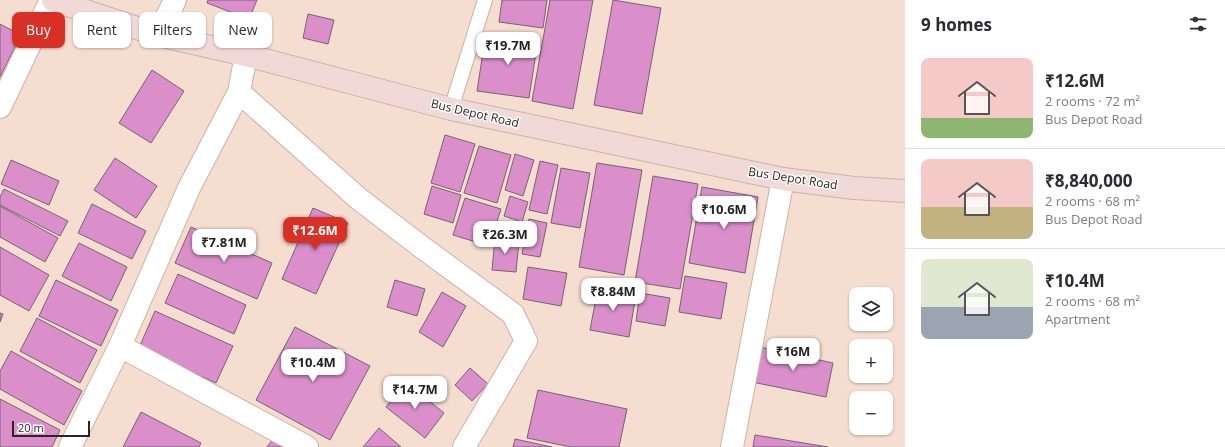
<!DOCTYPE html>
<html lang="en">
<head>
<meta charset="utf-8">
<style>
  body { margin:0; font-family:"Open Sans",sans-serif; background:#f7f7f7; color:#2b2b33; height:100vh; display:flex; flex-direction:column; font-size:15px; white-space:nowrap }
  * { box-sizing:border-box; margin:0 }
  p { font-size:13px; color:#7c7c81 }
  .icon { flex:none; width:22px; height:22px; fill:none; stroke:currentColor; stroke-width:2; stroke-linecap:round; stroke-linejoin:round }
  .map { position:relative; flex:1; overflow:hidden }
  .side { display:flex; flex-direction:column; background:#fff; width:320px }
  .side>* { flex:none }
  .guide { position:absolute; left:12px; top:12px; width:380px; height:36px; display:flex; gap:8px }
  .controls { position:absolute; left:849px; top:287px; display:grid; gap:8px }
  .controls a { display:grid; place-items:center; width:44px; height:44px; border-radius:8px; background:#fff; box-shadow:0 1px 3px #0004; font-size:20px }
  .scale { position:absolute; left:12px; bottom:10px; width:78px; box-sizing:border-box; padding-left:4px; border:2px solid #2e2520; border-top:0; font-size:11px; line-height:14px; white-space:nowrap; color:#2e2520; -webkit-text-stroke:3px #fff; paint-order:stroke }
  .price { position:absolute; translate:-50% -34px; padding:0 9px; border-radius:8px; background:#fff; color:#222; font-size:13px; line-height:26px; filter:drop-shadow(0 1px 2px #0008) }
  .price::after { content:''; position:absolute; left:50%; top:24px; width:12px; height:9px; margin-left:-6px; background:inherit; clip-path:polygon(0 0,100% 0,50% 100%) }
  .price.selected { background:#d93025; color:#fff }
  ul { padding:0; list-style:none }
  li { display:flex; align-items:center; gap:12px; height:100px; padding:0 16px }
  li+li { border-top:1px solid #e1e1e2 }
  li span { display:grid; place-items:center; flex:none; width:112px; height:80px; border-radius:8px; color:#555 }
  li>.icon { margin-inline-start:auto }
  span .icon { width:48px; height:48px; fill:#fffc; stroke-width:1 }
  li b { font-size:17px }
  h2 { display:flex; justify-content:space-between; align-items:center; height:48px; padding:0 16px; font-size:17px }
  .tag { padding:0 14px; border-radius:8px; background:#fff; box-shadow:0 1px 3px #0004; font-size:14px; line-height:36px }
  .tag.selected { background:#d93025; color:#fff }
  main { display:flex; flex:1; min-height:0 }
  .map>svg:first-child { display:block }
</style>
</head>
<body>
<main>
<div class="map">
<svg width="905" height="447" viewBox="0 0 905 447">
  <rect width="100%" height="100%" fill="#f5ddcf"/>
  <path fill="#da8fcb" stroke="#766371" d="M208 0H257L249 19 207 3Z
    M502 0H547L543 28 499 22Z
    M550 0H593L573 109 532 101Z
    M613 0 661 8 642 114 594 105Z
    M308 14 334 20 328 44 303 38Z
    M0 24 21 35 0 77Z
    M486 33 538 40 529 98 477 91Z
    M152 70 184 91 151 143 119 123Z
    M445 135 475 144 460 192 431 183Z
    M479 146 511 155 497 203 464 193Z
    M515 154 534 160 523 196 505 190Z
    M115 158 157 186 136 218 94 190Z
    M11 160 59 181 49 205 1 184Z
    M540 161 558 165 547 214 529 210Z
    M597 163 642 170 624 275 579 267Z
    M561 168 590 173 580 228 551 223Z
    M653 176 698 184 680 289 635 282Z
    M432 186 461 195 453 223 424 214Z
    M702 187 758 197 745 273 689 263Z
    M4 189 68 221 60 236 0 205V197Z
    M510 196 528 202 522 222 504 216Z
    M465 198 501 209 489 246 453 235Z
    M92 204 146 231 132 259 78 233Z
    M0 206 58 238 45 262 0 237Z
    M313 208 348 223 316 294 282 279Z
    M529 219 547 223 540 257 522 254Z
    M191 227 272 263 257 299 175 263Z
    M495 238 519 241 516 272 492 270Z
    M79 243 127 267 111 301 62 276Z
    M0 247 49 275 29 311 0 295Z
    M528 267 567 273 561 306 523 299Z
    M178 274 246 305 234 334 165 303Z
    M685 276 727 283 721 319 679 312Z
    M56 280 118 310 101 346 39 316Z
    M395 280 425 289 417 316 387 307Z
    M598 288 636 294 629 337 590 330Z
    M442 292 466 306 443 347 419 332Z
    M640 293 670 298 665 326 636 321Z
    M155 311 233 346 216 383 139 348Z
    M0 313 3 314 0 322Z
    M37 318 97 350 80 383 20 351Z
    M295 327 370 366 330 440 256 400Z
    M760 347 833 363 826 397 752 382Z
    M11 351 82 391 64 425 0 389V371Z
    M470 368 488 384 472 401 455 385Z
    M406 382 444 413 425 438 386 407Z
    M538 390 627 409 619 447H571L527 438Z
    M0 399 60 430 52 447H0Z
    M141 412 201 443 199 447H123Z
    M379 428 401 447H363Z
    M276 435 287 447H267Z
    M755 435 828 447H753Z
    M515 439 552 447H513Z"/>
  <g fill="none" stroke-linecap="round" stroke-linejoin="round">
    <defs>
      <path id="lane" d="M451 109 485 0"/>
      <path id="street" d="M158 35 175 0
        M239 92 359 199 423 248 513 314 526 341 464 447
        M0 107 51 0
        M120 346 307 447
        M70 447 120 346 189 188 239 92 246 55
        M732 447 783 179"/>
      <path id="secondary" d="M53 0 158 35 246 55 451 109 783 179 854 188 905 191"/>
    </defs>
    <use href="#lane" stroke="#cab3a6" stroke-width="16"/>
    <use href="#street" stroke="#cab3a6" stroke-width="24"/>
    <use href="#secondary" stroke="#cab3a6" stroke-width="24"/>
    <use href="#lane" stroke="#fff" stroke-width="14"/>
    <use href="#street" stroke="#fff" stroke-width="22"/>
    <use href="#secondary" stroke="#f1d9d8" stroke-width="22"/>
  </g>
  <g text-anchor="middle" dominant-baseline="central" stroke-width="3" stroke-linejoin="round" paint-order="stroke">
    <g font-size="12" fill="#2e2520" stroke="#fff">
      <text transform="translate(475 113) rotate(13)">Bus Depot Road</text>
      <text transform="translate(793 178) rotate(9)">Bus Depot Road</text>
    </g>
  </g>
</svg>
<div class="controls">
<a><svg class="icon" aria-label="layers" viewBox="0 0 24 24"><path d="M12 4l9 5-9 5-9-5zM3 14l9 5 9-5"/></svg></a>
<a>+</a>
<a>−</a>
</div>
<div class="scale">20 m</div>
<b class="price" style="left:508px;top:66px">₹19.7M</b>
<b class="price" style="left:724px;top:230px">₹10.6M</b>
<b class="price selected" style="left:315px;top:251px">₹12.6M</b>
<b class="price" style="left:505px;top:255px">₹26.3M</b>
<b class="price" style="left:224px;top:263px">₹7.81M</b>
<b class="price" style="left:613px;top:312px">₹8.84M</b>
<b class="price" style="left:793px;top:372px">₹16M</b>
<b class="price" style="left:313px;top:383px">₹10.4M</b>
<b class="price" style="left:415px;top:410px">₹14.7M</b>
<div class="guide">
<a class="tag selected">Buy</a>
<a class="tag">Rent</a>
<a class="tag">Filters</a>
<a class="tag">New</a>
</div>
</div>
<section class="side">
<h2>9 homes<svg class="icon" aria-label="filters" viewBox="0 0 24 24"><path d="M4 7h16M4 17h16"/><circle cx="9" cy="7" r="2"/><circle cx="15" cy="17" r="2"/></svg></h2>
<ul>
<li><span style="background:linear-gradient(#f6c9c9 75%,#8fb573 0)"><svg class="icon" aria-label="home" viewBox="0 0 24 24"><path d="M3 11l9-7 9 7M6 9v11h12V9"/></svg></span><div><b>₹12.6M</b><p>2 rooms · 72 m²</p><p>Bus Depot Road</p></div></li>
<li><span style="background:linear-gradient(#f6c9c9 60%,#c2b280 0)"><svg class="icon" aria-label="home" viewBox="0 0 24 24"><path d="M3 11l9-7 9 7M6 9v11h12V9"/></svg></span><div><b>₹8,840,000</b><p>2 rooms · 68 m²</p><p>Bus Depot Road</p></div></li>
<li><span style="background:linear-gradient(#dfe7d0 60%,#9aa5b1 0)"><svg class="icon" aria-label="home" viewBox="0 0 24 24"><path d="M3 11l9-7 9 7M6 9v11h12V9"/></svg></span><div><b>₹10.4M</b><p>2 rooms · 68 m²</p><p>Apartment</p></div></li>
</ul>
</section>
</main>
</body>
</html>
